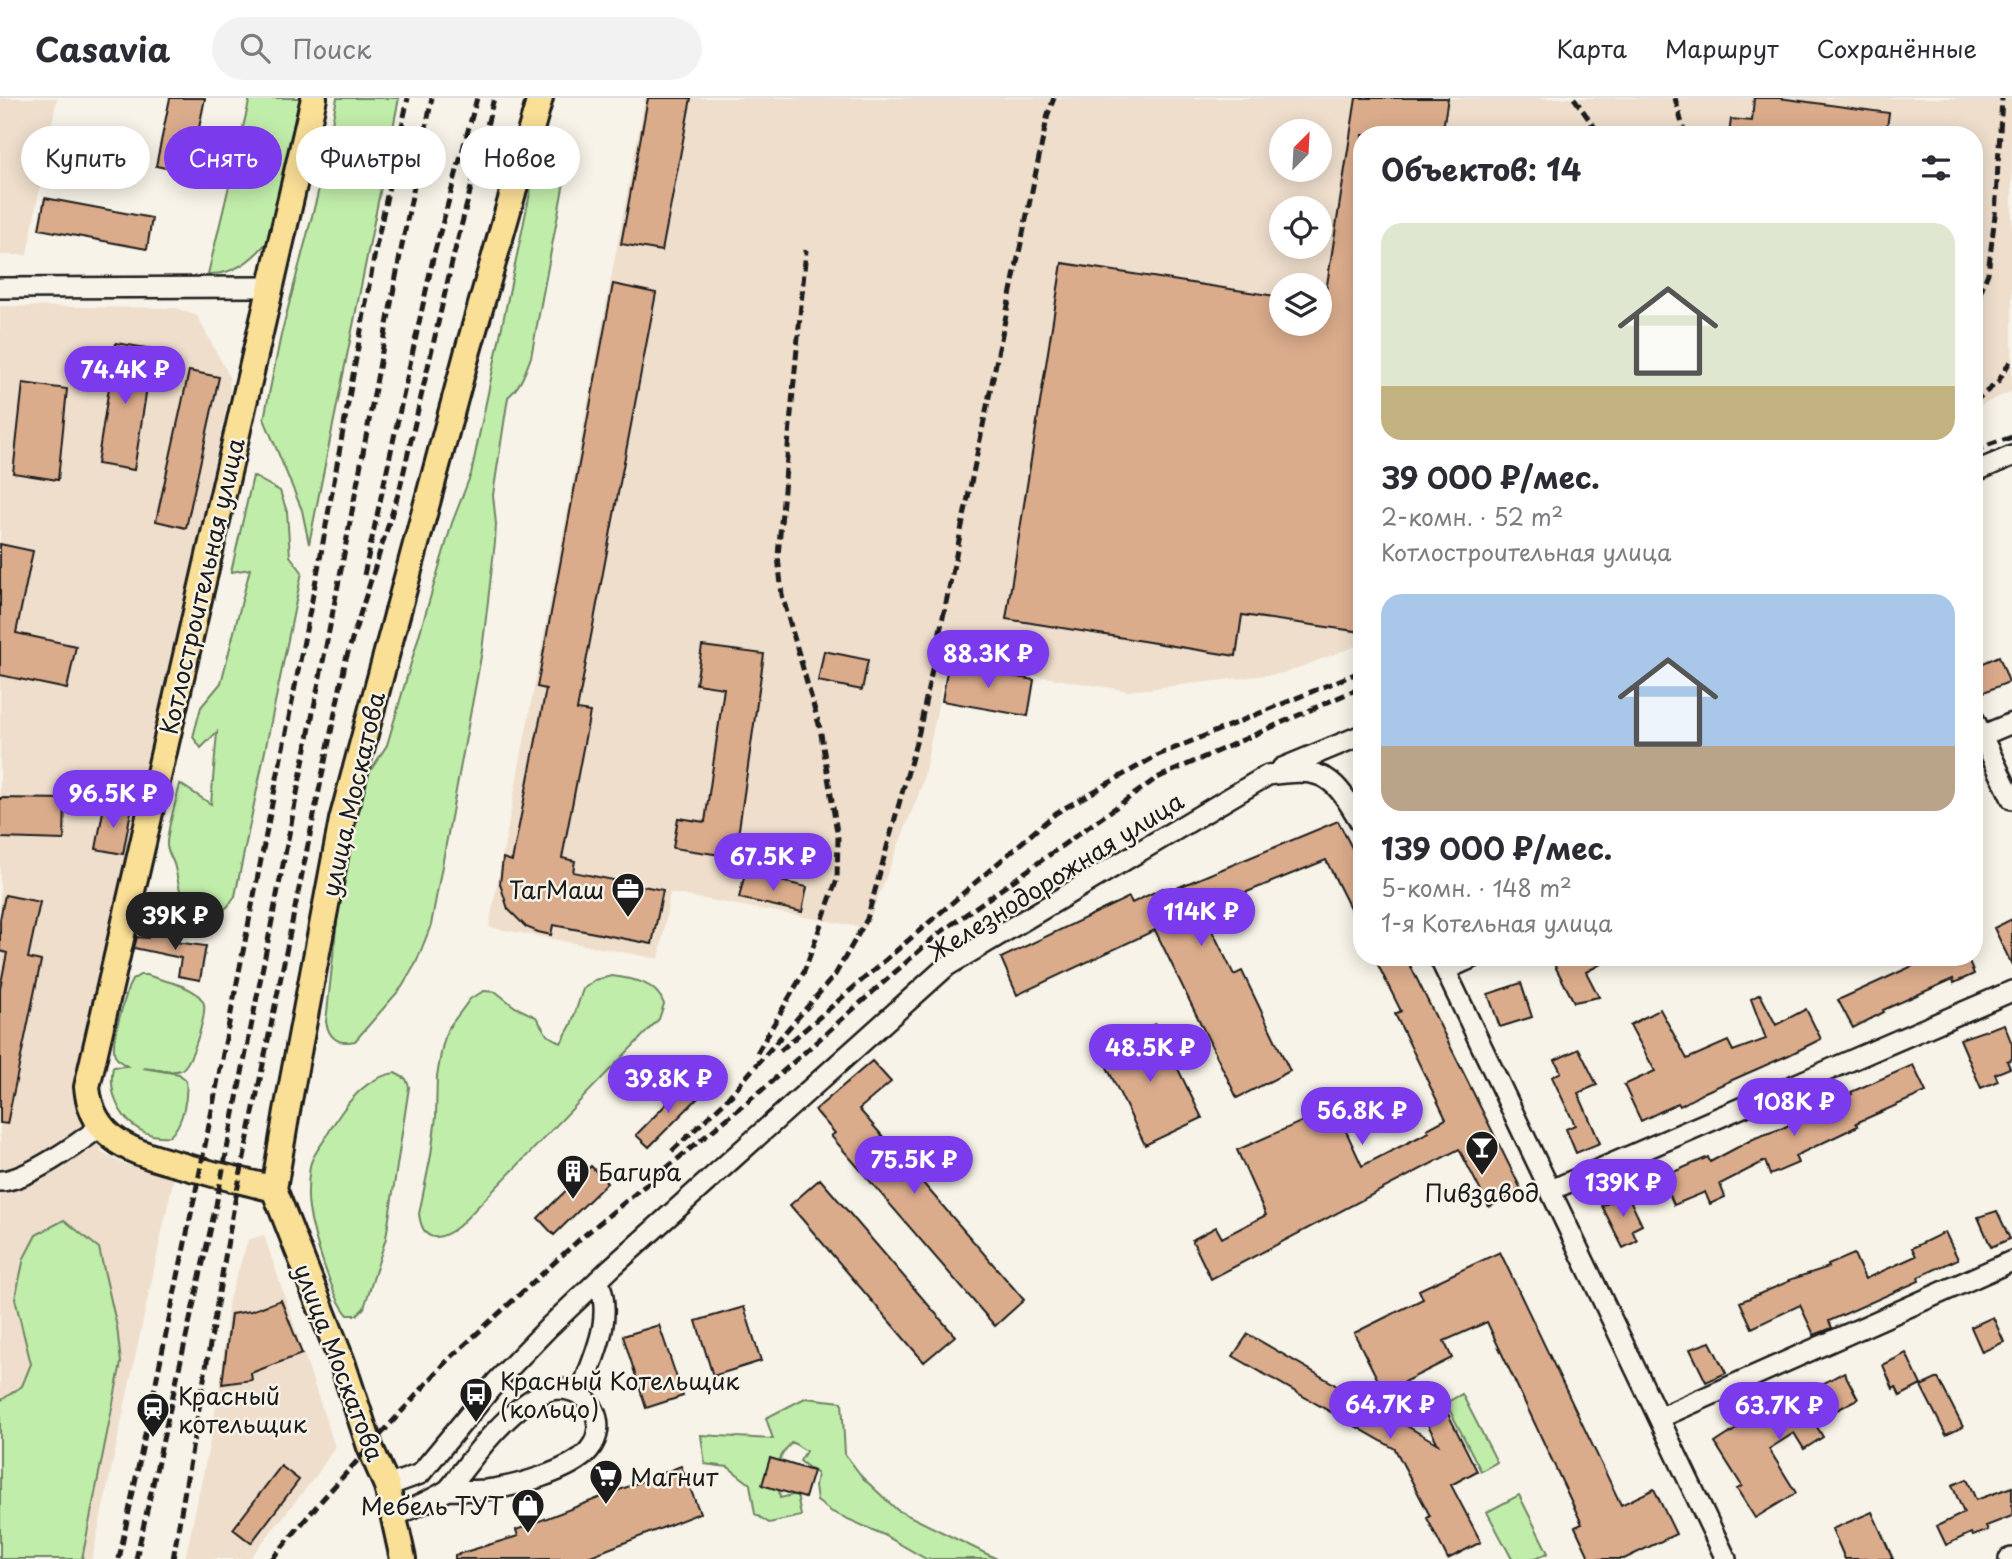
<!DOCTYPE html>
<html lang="ru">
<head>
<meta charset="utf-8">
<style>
  body { margin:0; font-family:"Playpen Sans",sans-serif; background:#f2f2f3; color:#2b2b33; height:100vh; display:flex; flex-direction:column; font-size:26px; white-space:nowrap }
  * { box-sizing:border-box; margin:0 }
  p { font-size:23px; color:#7c7c81 }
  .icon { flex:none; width:38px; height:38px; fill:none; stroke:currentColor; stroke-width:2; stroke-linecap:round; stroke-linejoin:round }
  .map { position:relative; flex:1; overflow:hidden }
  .details { position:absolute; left:1353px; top:28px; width:630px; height:840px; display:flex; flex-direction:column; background:#fff; border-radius:28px; box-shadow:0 4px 18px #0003 }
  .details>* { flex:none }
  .hud { position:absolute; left:21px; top:28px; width:665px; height:63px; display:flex; gap:14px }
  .needle { width:46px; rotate:24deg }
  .tools { position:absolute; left:1269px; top:21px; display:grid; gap:14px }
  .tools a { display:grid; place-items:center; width:63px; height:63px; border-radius:50%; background:#fff; box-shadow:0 4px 18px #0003; font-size:35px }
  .price { position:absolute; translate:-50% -60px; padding:0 16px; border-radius:24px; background:#7c3aed; color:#fff; font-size:23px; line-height:46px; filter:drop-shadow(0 2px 4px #0008) }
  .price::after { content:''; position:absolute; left:50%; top:42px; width:21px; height:16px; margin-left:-10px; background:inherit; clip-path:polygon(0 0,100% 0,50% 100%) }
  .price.on { background:#222; color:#fff }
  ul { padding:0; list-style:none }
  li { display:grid; align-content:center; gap:14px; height:371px; padding:0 28px }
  li span { display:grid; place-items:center; height:217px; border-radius:21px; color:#555 }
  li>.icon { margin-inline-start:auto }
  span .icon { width:126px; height:126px; fill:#fffc; stroke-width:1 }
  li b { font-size:30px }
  h2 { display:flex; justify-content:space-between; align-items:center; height:84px; padding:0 28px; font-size:30px }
  .chip { padding:0 24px; border-radius:32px; background:#fff; box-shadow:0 4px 18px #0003; font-size:24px; line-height:63px }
  .chip.on { background:#7c3aed; color:#fff }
  header { display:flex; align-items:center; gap:42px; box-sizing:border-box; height:98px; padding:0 35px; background:#fff; border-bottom:2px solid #e1e1e2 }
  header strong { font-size:33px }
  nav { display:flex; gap:38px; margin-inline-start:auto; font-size:24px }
  .search { width:490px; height:63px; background:#f2f2f3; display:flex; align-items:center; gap:18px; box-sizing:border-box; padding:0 24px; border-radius:38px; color:#7c7c81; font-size:26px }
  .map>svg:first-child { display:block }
</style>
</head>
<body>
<header>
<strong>Casavia</strong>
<div class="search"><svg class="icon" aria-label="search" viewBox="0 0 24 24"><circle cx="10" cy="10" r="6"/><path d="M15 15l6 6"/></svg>Поиск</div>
<nav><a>Карта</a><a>Маршрут</a><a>Сохранённые</a></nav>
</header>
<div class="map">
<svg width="2012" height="1461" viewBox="0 0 2012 1461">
  <rect width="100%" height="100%" fill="#f7f3e8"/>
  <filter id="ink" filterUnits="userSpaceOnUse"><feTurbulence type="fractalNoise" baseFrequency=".0143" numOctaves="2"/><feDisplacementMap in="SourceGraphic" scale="14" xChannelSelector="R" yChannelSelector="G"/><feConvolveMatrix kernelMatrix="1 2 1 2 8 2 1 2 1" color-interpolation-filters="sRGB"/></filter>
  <g filter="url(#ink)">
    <path fill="#efdecc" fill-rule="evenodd" d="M0 0H57L27 157H0Z
      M645 0H2012V293L1974 310V37H1362L1361 546 1285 575 1129 593 947 563 922 687 866 830 670 795 659 861 489 829ZM1281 33H1320V72H1281ZM1281 110H1320V149H1281ZM1281 187H1320V226H1281Z
      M0 208 176 210 197 218 229 278 230 294 74 995 102 1054 123 1066 174 1078 92 1461H0Z
      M264 1137 335 1349 316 1378 249 1461H185L210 1344 222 1274 229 1201 248 1142Z"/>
    <path fill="#c1edaa" stroke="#6e8463" stroke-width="2" d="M250 0H305L269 142C252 162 234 177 208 176Z
      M337 0H399L309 446 302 412 264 321 281 237 317 99Z
      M547 53H555L564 57 565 79 531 259C525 275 521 288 508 299L493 397 496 426 495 444 482 553 431 827 416 865 402 889 355 943C338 947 329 940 326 924L340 794 367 678 387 647 452 425 471 376 534 76 539 61Z
      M253 378 280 393 287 414 290 458 302 474 235 798 228 808 218 817C176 814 183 798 174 766 172 759 166 753 167 745 168 726 176 705 180 686L211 706 217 634 201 650 193 639 201 609 221 585 250 471 231 474Z
      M140 877H147C162 883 186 886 198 897 200 899 203 903 204 906 206 918 192 966 181 972 171 976 153 970 143 970L179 976 186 982C188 999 183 1026 170 1038 131 1042 106 1004 113 969L127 968C122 965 117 963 115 957 110 943 124 906 128 890L132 882Z
      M612 878C634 881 656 884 664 906L659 921 459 1128C439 1144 423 1145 419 1116L431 1057 436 1019 437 978 442 950 447 932 470 901 484 893 496 894 515 909 536 919 547 937 561 945 571 927 583 891 595 882Z
      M395 975 406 981 409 989 386 1140 364 1210 357 1217H348C332 1200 313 1136 309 1111 307 1097 308 1082 310 1068 312 1059 318 1051 323 1044 339 1016 360 980 395 975Z
      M64 1122 99 1150 117 1229 121 1265 82 1461H0V1303L22 1288 31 1266 15 1201 24 1160 36 1137Z
      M1462 1296 1497 1364 1481 1373 1446 1305Z
      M805 1300 842 1304 845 1356 863 1380 897 1412 997 1461H926L884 1437 832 1414 817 1403 815 1388 817 1376 800 1363 806 1353 792 1344C773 1364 777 1373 780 1400L797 1396 801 1418 769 1425 755 1416 750 1386 728 1369 705 1366 701 1337 773 1341 766 1320Z
      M1519 1397 1548 1455 1535 1461H1512L1487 1414Z"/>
    <path fill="#dbac8c" stroke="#1c1c1c" stroke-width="2" d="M170 0H205L190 75 156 68Z
      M648 0H691L662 153 621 146Z
      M1356 0H1448L1442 37H1362V534L1242 517 1236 558 1006 521 1062 165 1281 199V226H1320V205L1324 206Z
      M1754 0H1779L1889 15 1886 37H1729L1731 21 1752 23Z
      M45 100 152 120 147 151 39 131Z
      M613 186 656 195 577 612 590 614 562 760 575 763 573 774 663 792 652 846 553 827 551 837 538 834 526 829 508 811 500 786 503 760 512 763 546 591 537 589Z
      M116 245 153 251 134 372 97 366Z
      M189 273 219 279 186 430 156 423Z
      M23 285 67 291 58 382 13 375Z
      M0 446 33 453 16 535 76 548 67 591 0 577Z
      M702 548 764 556 735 759 673 750 678 720 705 724 724 590 696 586Z
      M824 553 868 562 862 592 818 583Z
      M1999 558 2009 584 1984 594 1974 569Z
      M948 567 1034 582 1028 618 942 603Z
      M0 700 65 701 64 742 0 740Z
      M104 708 131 713 123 756 96 751Z
      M1338 723 1362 769V834L1326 762 1202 812 1234 877 1242 873 1290 973 1237 1000 1155 832 1017 897 1001 860 1129 799 1132 805 1163 790 1167 794Z
      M745 775 807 789 802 814 739 800Z
      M5 797 40 804 28 860 41 863 7 1026 0 1025V890L7 855 0 853V821Z
      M2012 821V867L1994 830Z
      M151 830 177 835 175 844 206 848 200 882 178 878 181 860 134 850 137 839 148 840Z
      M1374 859H1406L1522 1093 1489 1109 1459 1051 1211 1181 1192 1142 1216 1129 1222 1140 1266 1117 1237 1052 1335 1009 1362 1068 1429 1034 1427 1031 1446 1021 1395 916 1401 913Z
      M1550 859H1614L1586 874 1599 899 1574 904Z
      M1932 859H1967L1974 876 1954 885 1953 881 1883 912 1884 914 1853 930 1838 902Z
      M1521 885 1532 919 1500 929 1488 896Z
      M1760 896 1776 927 1806 911 1821 941 1789 957 1705 994 1680 1008 1678 1005 1641 1023 1624 987 1655 973 1630 927 1660 911 1687 961 1728 943 1733 953 1766 941 1751 901Z
      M1156 926 1202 1020 1145 1047 1098 951Z
      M2004 926 2012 946V961L2007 963 2010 970 1995 976 1998 983 1981 990 1960 941Z
      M1579 951 1597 987 1578 995 1600 1045 1576 1055 1566 1031 1575 1027 1552 979 1561 974 1555 962Z
      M872 963 891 984 859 1011 1024 1202 995 1228 831 1038 835 1035 815 1012Z
      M1913 967 1926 994 1856 1025 1858 1028 1795 1058 1798 1065 1770 1077 1765 1063 1720 1086 1725 1099 1710 1106 1705 1094 1674 1107 1662 1079 1708 1059 1710 1064 1755 1040 1783 1030 1852 996 1851 994Z
      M687 985 700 998 649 1049 636 1037Z
      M591 1068 607 1085 554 1137 538 1120Z
      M820 1081 955 1238 924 1264 790 1107Z
      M1627 1096 1642 1127 1632 1132 1637 1143 1623 1150 1602 1108Z
      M1997 1113 2010 1141 1991 1149 1978 1119Z
      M1945 1134 1958 1161 1918 1179 1919 1183 1829 1223 1832 1230 1814 1237 1800 1207 1752 1230 1740 1204 1790 1183 1789 1182 1829 1169 1828 1167 1854 1156 1865 1181 1916 1158 1912 1150Z
      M1500 1154 1621 1407 1654 1391 1676 1436 1624 1461H1590L1575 1429 1582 1426 1487 1224 1444 1243 1452 1260 1384 1294 1354 1235 1423 1201 1419 1192Z
      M281 1202 302 1256 251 1275 252 1282 222 1286 231 1216 251 1213Z
      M744 1209 761 1263 713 1278 696 1223Z
      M1993 1219 2004 1244 1982 1254 1971 1229Z
      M659 1227 683 1298 646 1310 623 1238Z
      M1248 1236 1438 1346 1419 1310 1440 1300 1477 1373 1451 1387 1481 1444 1448 1461 1427 1420 1430 1418 1395 1351 1233 1258Z
      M1710 1244 1726 1275 1706 1284 1690 1251Z
      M1906 1255 1921 1287 1900 1298 1896 1289 1893 1291 1883 1267Z
      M1844 1274 1858 1301 1814 1324 1823 1339 1804 1351 1794 1335 1769 1351 1796 1395 1755 1420 1737 1391 1742 1388 1715 1345 1758 1317 1760 1320Z
      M1938 1280 1963 1329 1946 1337 1921 1288Z
      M770 1360 813 1373 805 1400 762 1387Z
      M281 1368 299 1382 251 1445 233 1431Z
      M681 1368 700 1415 583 1461H455V1457L518 1438 516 1432Z
      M1967 1381 1976 1402 2012 1389V1418L1986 1428 1988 1432 1973 1438 1971 1435 1946 1447 1937 1428 1964 1415 1952 1387Z
      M1872 1414 1893 1461H1845L1832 1431Z"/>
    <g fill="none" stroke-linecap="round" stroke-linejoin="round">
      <defs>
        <path id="minor" d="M0 190 270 189
          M1974 374 2012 358
          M1974 621 2012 701
          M1974 641 2012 625
          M1282 670 1362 637
          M1439 859 1726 1461
          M1447 871 1474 859
          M0 1083C26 1083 79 1045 101 1028
          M1551 1092 2012 893
          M580 1297C593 1259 615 1221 598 1182
          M1659 1320 2012 1163
          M387 1388 420 1376 497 1283 549 1229 611 1170 947 868 1268 677C1326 668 1334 679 1362 727
          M394 1419C411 1410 431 1403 446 1393 453 1388 458 1378 463 1372 482 1347 526 1292 559 1291 591 1291 610 1327 589 1352 572 1373 513 1389 486 1392 473 1393 461 1392 448 1392
          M2009 1461 2012 1460"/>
        <path id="major" d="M274 1091C244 1083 214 1077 184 1068 139 1056 92 1045 87 989L314 0
          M403 1461 387 1388 370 1349 342 1264 274 1091 287 1013 342 722 467 256 540 0"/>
      </defs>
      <use href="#minor" stroke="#1c1c1c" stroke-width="24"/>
      <use href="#major" stroke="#1c1c1c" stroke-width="30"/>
      <use href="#minor" stroke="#f7f3e8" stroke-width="19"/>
      <use href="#major" stroke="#fadf96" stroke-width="24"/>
      <path stroke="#1c1c1c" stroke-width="5" stroke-dasharray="10 5" stroke-linecap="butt" d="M1574 0 1600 37
        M1675 0 1685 37
        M1974 210 1988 175 1995 117 2002 0
        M1974 304 1998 284 2012 260
        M1974 352 2012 339
        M364 477 434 156 477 0
        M780 953 1056 715 1158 657 1362 573
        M757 955 804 874 837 781 838 740 820 630 782 497 778 458 806 152
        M726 1002 835 877 867 821 919 634 1048 16 1054 0
        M672 1053 733 996
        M119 1461 200 1073 320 461 376 149 408 0
        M136 1461 216 1107 341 472 402 147 432 0
        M173 1461 233 1113 346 561 400 390 453 160 494 0
        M272 1461 321 1403 447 1263 581 1140 762 992 937 837 1157 680 1362 589"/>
    </g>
  </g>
  <defs>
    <symbol id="office-pin" viewBox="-11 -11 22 30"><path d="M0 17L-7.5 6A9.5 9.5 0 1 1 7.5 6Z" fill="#1c1c1c" stroke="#f7f3e8"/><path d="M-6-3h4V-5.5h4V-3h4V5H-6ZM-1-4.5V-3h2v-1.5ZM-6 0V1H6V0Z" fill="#fff"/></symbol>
    <symbol id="bar-pin" viewBox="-11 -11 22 30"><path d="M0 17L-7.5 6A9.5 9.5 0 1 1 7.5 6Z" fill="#1c1c1c" stroke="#f7f3e8"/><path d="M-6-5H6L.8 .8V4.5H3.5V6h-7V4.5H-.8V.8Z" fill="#fff"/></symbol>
    <symbol id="building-pin" viewBox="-11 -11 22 30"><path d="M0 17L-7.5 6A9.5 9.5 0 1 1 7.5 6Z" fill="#1c1c1c" stroke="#f7f3e8"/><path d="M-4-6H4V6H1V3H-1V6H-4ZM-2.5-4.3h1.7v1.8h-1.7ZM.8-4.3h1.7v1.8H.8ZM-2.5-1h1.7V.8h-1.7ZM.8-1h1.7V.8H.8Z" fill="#fff"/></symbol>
    <symbol id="bus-pin" viewBox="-11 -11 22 30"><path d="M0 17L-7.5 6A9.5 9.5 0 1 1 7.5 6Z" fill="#1c1c1c" stroke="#f7f3e8"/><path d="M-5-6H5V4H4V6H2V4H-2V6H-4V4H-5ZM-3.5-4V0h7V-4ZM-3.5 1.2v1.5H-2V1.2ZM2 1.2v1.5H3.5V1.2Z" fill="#fff"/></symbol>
    <symbol id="station-pin" viewBox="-11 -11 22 30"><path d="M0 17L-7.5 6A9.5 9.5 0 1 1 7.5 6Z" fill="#1c1c1c" stroke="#f7f3e8"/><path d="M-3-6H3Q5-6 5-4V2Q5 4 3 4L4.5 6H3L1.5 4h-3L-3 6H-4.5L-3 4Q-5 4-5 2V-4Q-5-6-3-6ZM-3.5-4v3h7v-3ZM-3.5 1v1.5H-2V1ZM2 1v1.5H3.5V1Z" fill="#fff"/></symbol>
    <symbol id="supermarket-pin" viewBox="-11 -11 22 30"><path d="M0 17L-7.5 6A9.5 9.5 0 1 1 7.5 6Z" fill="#1c1c1c" stroke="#f7f3e8"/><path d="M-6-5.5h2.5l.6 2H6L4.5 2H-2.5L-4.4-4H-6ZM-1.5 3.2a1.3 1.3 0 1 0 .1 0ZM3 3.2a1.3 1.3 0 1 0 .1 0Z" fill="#fff"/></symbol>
    <symbol id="shop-pin" viewBox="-11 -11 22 30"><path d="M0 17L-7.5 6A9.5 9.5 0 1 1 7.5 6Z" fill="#1c1c1c" stroke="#f7f3e8"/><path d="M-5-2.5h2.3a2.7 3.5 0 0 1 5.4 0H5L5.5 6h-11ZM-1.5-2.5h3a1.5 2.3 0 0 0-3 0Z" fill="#fff"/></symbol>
  </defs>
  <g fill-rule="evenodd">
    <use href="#office-pin" x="609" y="772" width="38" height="52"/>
    <use href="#bar-pin" x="1463" y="1030" width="38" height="52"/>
    <use href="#building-pin" x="554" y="1054" width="38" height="52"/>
    <use href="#bus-pin" x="457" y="1277" width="38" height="52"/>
    <use href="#station-pin" x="134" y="1292" width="38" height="52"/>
    <use href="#supermarket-pin" x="587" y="1359" width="38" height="52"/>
    <use href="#shop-pin" x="509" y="1388" width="38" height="52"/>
  </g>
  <g text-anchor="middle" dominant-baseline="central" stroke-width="5" stroke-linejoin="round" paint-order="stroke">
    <g font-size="24" fill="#1c1c1c" stroke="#f7f3e8">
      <text transform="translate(201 488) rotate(-77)">Котлостроительная улица</text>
      <text transform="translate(352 696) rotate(-77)">улица Москатова</text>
      <text transform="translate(1055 778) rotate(-32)">Железнодорожная улица</text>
      <text transform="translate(340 1264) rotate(69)">улица Москатова</text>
    </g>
    <g font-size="24" fill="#1c1c1c" stroke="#f7f3e8" text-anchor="start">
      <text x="604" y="791" text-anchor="end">ТагМаш</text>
      <text x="598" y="1073">Багира</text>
      <text x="1482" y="1094" text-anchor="middle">Пивзавод</text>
      <text x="500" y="1282">Красный Котельщик<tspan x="500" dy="28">(кольцо)</tspan></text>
      <text x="178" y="1297">Красный<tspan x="178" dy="28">котельщик</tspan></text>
      <text x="630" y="1378">Магнит</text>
      <text x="504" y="1407" text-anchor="end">Мебель ТУТ</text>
    </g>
  </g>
</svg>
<div class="tools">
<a><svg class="needle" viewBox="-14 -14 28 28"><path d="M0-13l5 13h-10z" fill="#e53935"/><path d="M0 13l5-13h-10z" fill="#7c7c81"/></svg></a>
<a><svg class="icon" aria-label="locate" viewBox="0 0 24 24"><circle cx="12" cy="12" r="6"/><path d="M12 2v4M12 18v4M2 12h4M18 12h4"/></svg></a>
<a><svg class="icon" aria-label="layers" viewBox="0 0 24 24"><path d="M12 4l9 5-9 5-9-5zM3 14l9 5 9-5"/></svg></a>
</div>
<b class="price" style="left:125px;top:308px">74.4K ₽</b>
<b class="price" style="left:988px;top:592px">88.3K ₽</b>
<b class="price" style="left:113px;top:732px">96.5K ₽</b>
<b class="price" style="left:773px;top:795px">67.5K ₽</b>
<b class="price" style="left:1201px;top:850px">114K ₽</b>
<b class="price on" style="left:175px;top:854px">39K ₽</b>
<b class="price" style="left:1150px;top:986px">48.5K ₽</b>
<b class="price" style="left:668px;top:1017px">39.8K ₽</b>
<b class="price" style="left:1794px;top:1040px">108K ₽</b>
<b class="price" style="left:1362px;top:1049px">56.8K ₽</b>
<b class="price" style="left:914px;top:1098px">75.5K ₽</b>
<b class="price" style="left:1623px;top:1121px">139K ₽</b>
<b class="price" style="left:1390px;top:1343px">64.7K ₽</b>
<b class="price" style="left:1779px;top:1344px">63.7K ₽</b>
<div class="hud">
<a class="chip">Купить</a>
<a class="chip on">Снять</a>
<a class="chip">Фильтры</a>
<a class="chip">Новое</a>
</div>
<section class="details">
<h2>Объектов: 14<svg class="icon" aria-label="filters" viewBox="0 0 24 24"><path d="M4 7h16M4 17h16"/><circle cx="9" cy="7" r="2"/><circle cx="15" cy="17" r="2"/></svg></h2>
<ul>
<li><span style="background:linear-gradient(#dfe7d0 75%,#c2b280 0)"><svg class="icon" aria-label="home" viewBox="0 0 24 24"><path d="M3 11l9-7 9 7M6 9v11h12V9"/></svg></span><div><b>39 000 ₽/мес.</b><p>2-комн. · 52 m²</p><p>Котлостроительная улица</p></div></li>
<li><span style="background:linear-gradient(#a9c7e8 70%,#b9a48a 0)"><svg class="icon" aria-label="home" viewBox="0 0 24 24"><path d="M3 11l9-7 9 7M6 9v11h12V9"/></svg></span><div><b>139 000 ₽/мес.</b><p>5-комн. · 148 m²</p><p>1-я Котельная улица</p></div></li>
</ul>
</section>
</div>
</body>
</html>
